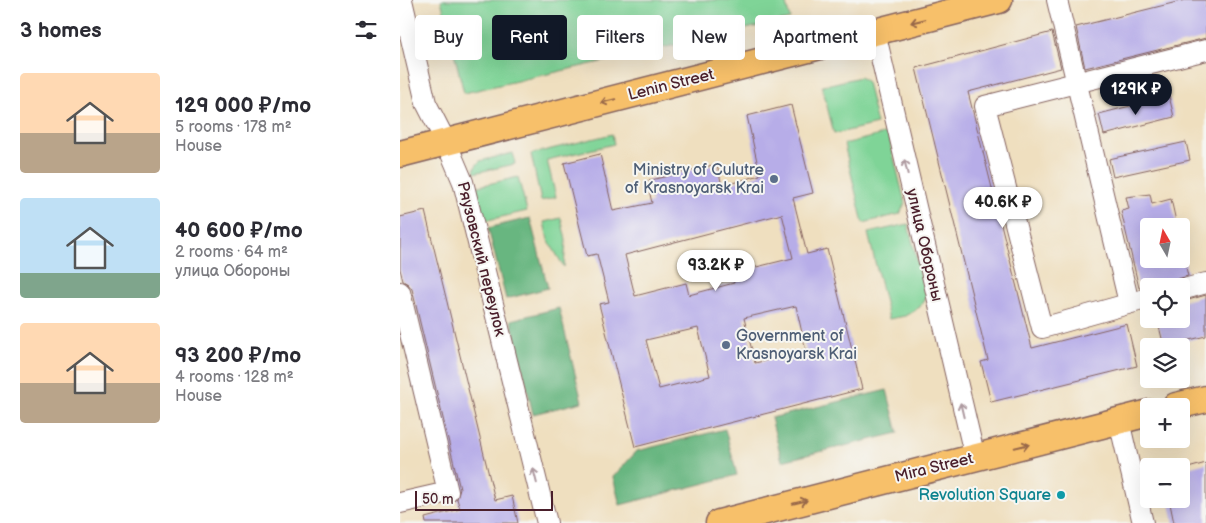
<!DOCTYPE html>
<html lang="en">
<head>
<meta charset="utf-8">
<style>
  body { margin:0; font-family:"Balsamiq Sans",sans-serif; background:#f2f2f3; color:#2b2b33; height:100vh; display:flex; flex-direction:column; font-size:19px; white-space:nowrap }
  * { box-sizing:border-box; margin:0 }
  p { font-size:16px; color:#7c7c81 }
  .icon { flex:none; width:28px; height:28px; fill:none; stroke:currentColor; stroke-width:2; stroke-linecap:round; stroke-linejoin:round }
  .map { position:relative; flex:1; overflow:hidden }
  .panel { display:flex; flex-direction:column; background:#fff; width:400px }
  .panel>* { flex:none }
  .guide { position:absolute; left:15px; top:15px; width:475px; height:45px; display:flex; gap:10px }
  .needle { width:32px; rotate:351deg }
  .fabs { position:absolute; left:740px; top:218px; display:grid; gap:10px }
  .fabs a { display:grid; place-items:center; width:50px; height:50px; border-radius:5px; background:#fff; box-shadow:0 5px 20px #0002; font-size:25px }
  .scale { position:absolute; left:15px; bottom:12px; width:138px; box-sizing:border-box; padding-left:5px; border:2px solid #4a1f2b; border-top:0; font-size:14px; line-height:18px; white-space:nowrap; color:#4a1f2b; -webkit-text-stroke:4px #f6f6f2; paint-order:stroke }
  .price { position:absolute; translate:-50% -42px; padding:0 11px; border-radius:18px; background:#fff; color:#222; font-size:16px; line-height:32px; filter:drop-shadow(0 1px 2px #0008) }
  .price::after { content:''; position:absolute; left:50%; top:30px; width:15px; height:11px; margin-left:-8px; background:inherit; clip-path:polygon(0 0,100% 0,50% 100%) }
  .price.current { background:#111827; color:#fff }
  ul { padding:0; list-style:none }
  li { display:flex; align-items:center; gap:15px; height:125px; padding:0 20px }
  li span { display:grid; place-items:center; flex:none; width:140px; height:100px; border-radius:5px; color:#555 }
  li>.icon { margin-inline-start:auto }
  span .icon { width:60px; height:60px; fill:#fffc; stroke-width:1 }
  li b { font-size:21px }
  h2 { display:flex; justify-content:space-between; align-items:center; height:60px; padding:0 20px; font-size:21px }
  .pill { padding:0 18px; border-radius:5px; background:#fff; box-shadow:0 5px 20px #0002; font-size:18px; line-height:45px }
  .pill.current { background:#111827; color:#fff }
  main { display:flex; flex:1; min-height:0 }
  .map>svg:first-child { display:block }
</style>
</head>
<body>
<main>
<section class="panel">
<h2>3 homes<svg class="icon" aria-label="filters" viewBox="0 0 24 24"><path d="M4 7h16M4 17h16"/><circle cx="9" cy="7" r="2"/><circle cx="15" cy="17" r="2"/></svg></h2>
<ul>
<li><span style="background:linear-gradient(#ffd9b3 60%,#b9a48a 0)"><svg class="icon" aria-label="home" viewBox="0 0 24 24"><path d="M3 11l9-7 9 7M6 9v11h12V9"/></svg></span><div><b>129 000 ₽/mo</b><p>5 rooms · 178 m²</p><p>House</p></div></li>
<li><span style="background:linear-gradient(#bfe0f5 75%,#7fa58c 0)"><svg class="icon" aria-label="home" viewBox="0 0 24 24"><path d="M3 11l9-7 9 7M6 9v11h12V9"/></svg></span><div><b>40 600 ₽/mo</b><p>2 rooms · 64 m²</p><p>улица Обороны</p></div></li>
<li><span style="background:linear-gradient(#ffd9b3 60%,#b9a48a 0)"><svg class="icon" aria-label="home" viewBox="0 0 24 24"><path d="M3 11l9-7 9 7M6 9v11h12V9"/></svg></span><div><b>93 200 ₽/mo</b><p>4 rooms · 128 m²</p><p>House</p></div></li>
</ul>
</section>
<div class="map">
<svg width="806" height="523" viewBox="0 0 806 523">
  <rect width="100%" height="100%" fill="#f6f6f2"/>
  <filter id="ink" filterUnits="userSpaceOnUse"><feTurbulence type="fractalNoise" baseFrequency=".02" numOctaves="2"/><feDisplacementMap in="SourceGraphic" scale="10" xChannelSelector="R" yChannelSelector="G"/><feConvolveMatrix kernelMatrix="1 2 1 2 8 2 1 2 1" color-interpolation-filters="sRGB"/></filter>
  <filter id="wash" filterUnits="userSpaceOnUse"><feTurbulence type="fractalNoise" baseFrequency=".0096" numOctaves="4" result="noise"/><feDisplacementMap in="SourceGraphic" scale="20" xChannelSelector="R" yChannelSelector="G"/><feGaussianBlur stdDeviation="1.12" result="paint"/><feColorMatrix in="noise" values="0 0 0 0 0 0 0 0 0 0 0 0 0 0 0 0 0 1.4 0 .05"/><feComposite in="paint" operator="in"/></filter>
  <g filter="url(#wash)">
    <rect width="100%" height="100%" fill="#efdfbf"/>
    <path fill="#7fd497" stroke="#647a61" d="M41 0H385L390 19 64 93Z
      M460 77 467 82 477 124 434 134 422 86Z
      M488 133 505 203 500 214 463 223 444 144Z
      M212 134 214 144 147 160 156 197 141 201 131 154Z
      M113 153 115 164 74 173 75 167 80 161Z
      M118 177 127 211 84 221 75 187Z
      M161 218 166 240 164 267 148 240 144 222Z
      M508 224 526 296 520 307 505 316 489 319 468 233Z"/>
    <path fill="#67b680" stroke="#586a56" d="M130 218 148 288 106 299 88 228Z
      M159 308 182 402 133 414 111 320Z
      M487 390 498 433 382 461 371 418Z
      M325 429 337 475 220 505 213 477 237 451Z"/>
    <g id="blocks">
      <path fill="#b7ade8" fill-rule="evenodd" d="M785 0H806V38L685 68 676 27Z
        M652 32 661 68 568 92 632 348 727 324 737 366 591 402 581 362 588 360 516 68Z
        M769 96 774 117 704 135 699 114Z
        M391 105 413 193 393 198 407 254 427 249 462 389 235 447 199 304 209 302 197 254 187 256 164 163 200 154 213 211 252 203 247 181 317 164 322 186 360 175 347 116ZM382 214 393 258 332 273 334 283 289 295 286 283 235 296 225 255ZM396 306 406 351 355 363 344 318ZM298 328 310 376 259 389 246 340Z
        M786 142 790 160 713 177 709 159Z
        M750 194 752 204 771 199 777 226H749V259H784L788 276 777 279 771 284 739 288 721 211 729 209 726 197Z
        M25 211 95 500 112 496 118 523H26L25 518 60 509 57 499 60 489 12 289 8 284 3 281 0 269V217Z
        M806 295V336L764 346 757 319H781V302Z
        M806 463V523H774L769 499H781V470Z"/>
    </g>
  </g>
  <g filter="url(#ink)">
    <use href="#blocks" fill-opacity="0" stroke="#84625f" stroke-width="1"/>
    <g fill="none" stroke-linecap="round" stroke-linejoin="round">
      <defs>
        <path id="minor" d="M2 0 26 103 46 142 63 182 147 523
          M657 0 729 303
          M475 32 575 458
          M781 290 806 283
          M0 292 48 492 0 503
          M749 298 642 328 585 106 806 50
          M719 421 743 523"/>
        <path id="major" d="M0 154 599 0
          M776 406 806 399
          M319 523 749 413"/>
      </defs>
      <use href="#minor" stroke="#84625f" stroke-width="22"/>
      <use href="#major" stroke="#84625f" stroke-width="29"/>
      <use href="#minor" stroke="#fff" stroke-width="20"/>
      <use href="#major" stroke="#f7c06b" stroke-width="26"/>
    </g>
    <defs><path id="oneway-shaft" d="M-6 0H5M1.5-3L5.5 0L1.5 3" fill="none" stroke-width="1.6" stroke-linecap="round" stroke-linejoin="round" transform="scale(1.25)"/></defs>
    <g stroke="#986748">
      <use href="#oneway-shaft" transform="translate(518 21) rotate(166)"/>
      <use href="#oneway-shaft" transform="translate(208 101) rotate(166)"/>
      <use href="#oneway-shaft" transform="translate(622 446) rotate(-14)"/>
      <use href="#oneway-shaft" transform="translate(400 502) rotate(-14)"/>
    </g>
    <g stroke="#ae9aa0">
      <use href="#oneway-shaft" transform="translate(506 167) rotate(-103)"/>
      <use href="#oneway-shaft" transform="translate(562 410) rotate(-103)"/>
      <use href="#oneway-shaft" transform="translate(135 476) rotate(-104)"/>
    </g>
  </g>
  <g fill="#5c6f8a" stroke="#f6f6f2" stroke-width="2">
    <circle cx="374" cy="179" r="5"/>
    <circle cx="326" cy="345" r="5"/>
  </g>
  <circle fill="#0f9aa8" stroke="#f6f6f2" stroke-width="2" cx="661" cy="495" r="5"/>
  <g text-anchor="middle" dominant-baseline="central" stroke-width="4" stroke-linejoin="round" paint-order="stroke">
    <g font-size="16" fill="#4a1f2b" stroke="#f6f6f2">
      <text transform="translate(271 85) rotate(-14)">Lenin Street</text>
      <text transform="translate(524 245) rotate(77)">улица Обороны</text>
      <text transform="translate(81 259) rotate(76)">Ряузовский переулок</text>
      <text transform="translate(534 468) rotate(-14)">Mira Street</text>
    </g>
    <g font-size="16" fill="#4e5e75" stroke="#f6f6f2" text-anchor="end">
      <text x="364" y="170">Ministry of Culutre<tspan x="364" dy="18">of Krasnoyarsk Krai</tspan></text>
      <text x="336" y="336" text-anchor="start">Government of<tspan x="336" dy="18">Krasnoyarsk Krai</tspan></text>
    </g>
    <g font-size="16" fill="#0d838f" stroke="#f6f6f2" text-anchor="end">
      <text x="651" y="495">Revolution Square</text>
    </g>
  </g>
</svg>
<div class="fabs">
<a><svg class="needle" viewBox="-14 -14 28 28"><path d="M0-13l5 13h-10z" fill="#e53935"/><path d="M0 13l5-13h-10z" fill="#7c7c81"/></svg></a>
<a><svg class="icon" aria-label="locate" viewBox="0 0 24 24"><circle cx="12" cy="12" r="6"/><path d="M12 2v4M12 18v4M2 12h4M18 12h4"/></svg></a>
<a><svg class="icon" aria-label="layers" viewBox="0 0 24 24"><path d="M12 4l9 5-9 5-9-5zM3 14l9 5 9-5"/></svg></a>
<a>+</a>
<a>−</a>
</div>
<div class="scale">50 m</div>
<b class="price current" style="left:736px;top:116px">129K ₽</b>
<b class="price" style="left:603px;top:229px">40.6K ₽</b>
<b class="price" style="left:316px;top:292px">93.2K ₽</b>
<div class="guide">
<a class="pill">Buy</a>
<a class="pill current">Rent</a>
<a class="pill">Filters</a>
<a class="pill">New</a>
<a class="pill">Apartment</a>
</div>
</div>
</main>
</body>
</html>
